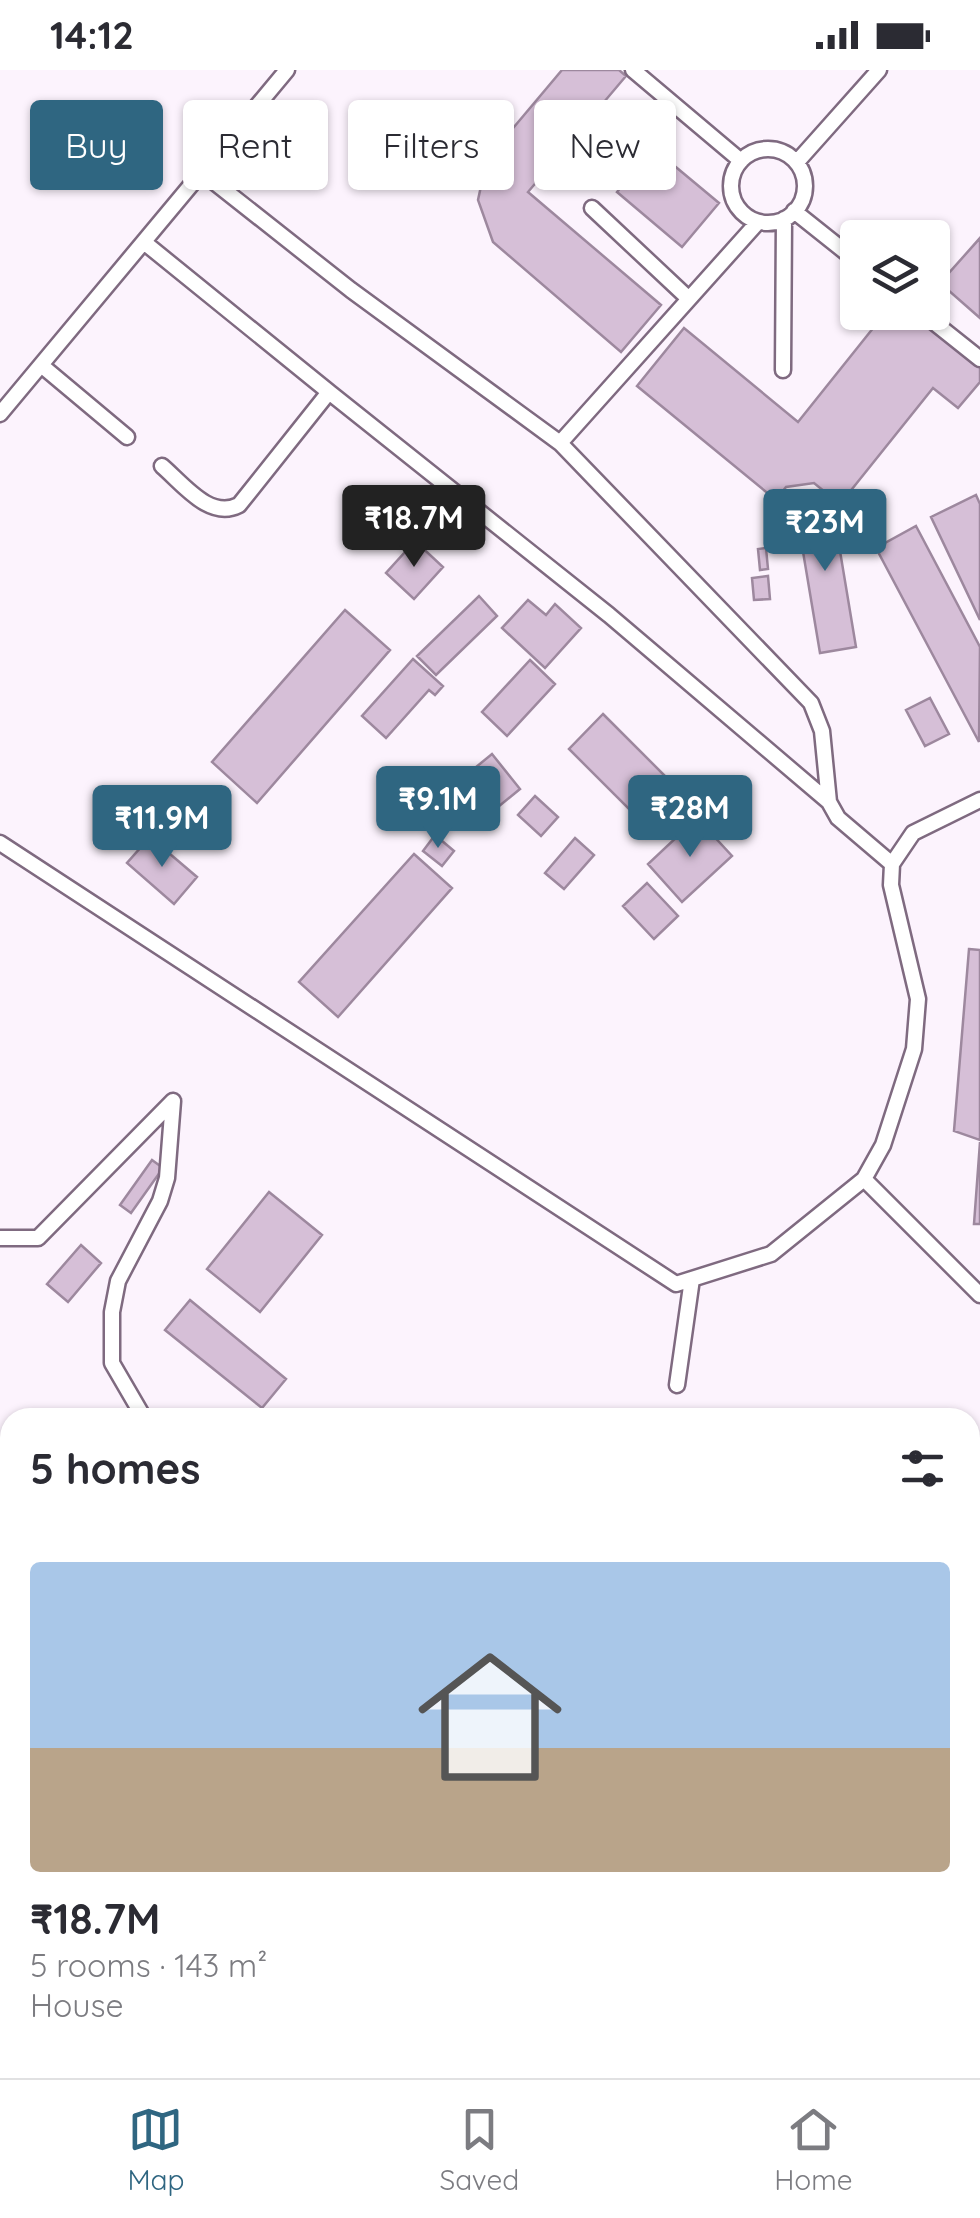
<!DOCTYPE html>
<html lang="en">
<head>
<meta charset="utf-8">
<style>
  body { margin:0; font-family:Quicksand,sans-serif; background:#f2f2f3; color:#2b2b33; height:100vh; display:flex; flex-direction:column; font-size:38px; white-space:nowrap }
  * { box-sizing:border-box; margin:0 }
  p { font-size:32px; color:#7c7c81 }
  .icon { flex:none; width:55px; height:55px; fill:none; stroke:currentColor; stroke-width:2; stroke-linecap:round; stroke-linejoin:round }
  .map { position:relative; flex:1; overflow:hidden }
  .panel { position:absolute; left:0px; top:1338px; width:980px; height:672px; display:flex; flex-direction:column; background:#fff; border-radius:30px 30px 0 0; box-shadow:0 2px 8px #0004 }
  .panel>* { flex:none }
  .banner { position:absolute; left:30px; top:30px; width:920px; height:90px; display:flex; gap:20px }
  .fabs { position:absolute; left:840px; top:150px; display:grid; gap:20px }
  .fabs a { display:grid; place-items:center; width:110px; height:110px; border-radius:10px; background:#fff; box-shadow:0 2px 8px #0004; font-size:50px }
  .price { position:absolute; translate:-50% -85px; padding:0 22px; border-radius:10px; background:#2f6681; color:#fff; font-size:32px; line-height:65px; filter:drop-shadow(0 2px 5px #0008) }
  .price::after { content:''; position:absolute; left:50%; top:60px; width:30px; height:22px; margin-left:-15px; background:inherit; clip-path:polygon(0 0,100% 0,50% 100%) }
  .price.on { background:#222; color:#fff }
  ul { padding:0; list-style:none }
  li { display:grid; align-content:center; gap:20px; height:530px; padding:0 30px }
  li span { display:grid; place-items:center; height:310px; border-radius:10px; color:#555 }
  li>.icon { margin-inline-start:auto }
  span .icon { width:180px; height:180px; fill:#fffc; stroke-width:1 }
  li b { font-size:42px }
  h2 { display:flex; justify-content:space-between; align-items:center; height:120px; padding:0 30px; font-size:42px }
  .pill { padding:0 35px; border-radius:10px; background:#fff; box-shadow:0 2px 8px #0004; font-size:35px; line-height:90px }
  .pill.on { background:#2f6681; color:#fff }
  .status { display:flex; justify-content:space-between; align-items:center; height:70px; padding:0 50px; background:#fff; direction:ltr }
  .status svg { height:28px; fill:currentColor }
  .menu { display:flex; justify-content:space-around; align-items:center; height:140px; border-top:2px solid #e1e1e2; background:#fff; font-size:28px; color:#7c7c81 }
  .menu a { display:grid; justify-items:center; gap:5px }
  .menu .on { color:#2f6681 }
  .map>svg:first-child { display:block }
</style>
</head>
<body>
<div class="status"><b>14:12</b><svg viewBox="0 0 49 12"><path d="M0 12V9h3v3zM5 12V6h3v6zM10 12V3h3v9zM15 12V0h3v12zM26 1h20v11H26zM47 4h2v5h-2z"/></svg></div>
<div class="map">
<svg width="980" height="2008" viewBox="0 0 980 2008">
  <rect width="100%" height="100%" fill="#fcf3fd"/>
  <path fill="#d6bfd7" stroke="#9d889e" stroke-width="2.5" d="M562 0H619L626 6 528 122 661 235 621 282 493 172 478 130 487 89Z
    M653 78 719 133 682 177 617 122Z
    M980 168V248L940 213Z
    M886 242H914L980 296V312L958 338 933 318 840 434 814 413 786 417 776 430 637 316 684 258 798 352Z
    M817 424 834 445 856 577 820 583 794 428Z
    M976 425 980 434V550L931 447Z
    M916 456 980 577 979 672 876 478Z
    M415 471 443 497 414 529 386 503Z
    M766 478 768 499 760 500 758 479Z
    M768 506 770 529 754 530 752 508Z
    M479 526 497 546 436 605 417 586Z
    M528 530 546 545 555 534 581 558 545 598 502 558Z
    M345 540 390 580 257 733 212 692Z
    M413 589 443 616 435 625 429 620 386 668 362 646Z
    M530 590 555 614 507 666 482 642Z
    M930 628 949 664 925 676 906 640Z
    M603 644 666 707 632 742 569 679Z
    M492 684 520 719 476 755 448 720Z
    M535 726 558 747 541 766 518 745Z
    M697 748 732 786 682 832 648 794Z
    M435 765 454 781 442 796 423 781Z
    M150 767 197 807 174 834 127 793Z
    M575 768 594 785 564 819 545 803Z
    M414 784 452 818 338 947 299 912Z
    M647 813 678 846 654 869 623 836Z
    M969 879 980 880V1070L954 1061Z
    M980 1072V1154H974Z
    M152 1090 163 1098 131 1143 120 1135Z
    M269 1122 322 1165 260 1242 207 1199Z
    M81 1175 101 1193 68 1232 47 1214Z
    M190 1230 286 1309 262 1338 165 1260Z
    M10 1612V1745L0 1757V1625Z"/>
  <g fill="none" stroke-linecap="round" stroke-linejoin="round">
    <defs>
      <path id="service" d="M633 0 741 91
        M731 116a37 37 0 1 1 74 0a37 37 0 1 1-74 0Z
        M797 92 879 0
        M592 138 689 229
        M794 141 858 192
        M145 173 329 322 239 435C210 450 184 415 162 396
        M921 242 980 289
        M41 295 127 367
        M783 300 784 149
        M329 322 609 545 829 732
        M0 344 287 0
        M560 373 758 152
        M0 773 676 1214 771 1184 864 1109 883 1075 914 979 918 929 891 815 892 794 838 748 829 732 822 661 811 633 560 373 351 220 204 104
        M892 794 913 763 980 730
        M864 1109 980 1225
        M0 1168H38L173 1031
        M677 1315 692 1209
        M144 1348 112 1293V1242L118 1211 160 1131 167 1108 173 1031
        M0 1557 10 1544
        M973 1844 980 1858
        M582 2000 584 2008
        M260 2008 302 2000"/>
    </defs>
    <use href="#service" stroke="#7f6a80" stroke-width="19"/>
    <use href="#service" stroke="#fff" stroke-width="14"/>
  </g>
</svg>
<div class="fabs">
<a><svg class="icon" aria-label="layers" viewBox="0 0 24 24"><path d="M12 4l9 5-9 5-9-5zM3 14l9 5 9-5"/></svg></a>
</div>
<b class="price on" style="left:414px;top:500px">₹18.7M</b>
<b class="price" style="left:825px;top:504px">₹23M</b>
<b class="price" style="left:438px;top:781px">₹9.1M</b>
<b class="price" style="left:690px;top:790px">₹28M</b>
<b class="price" style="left:162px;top:800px">₹11.9M</b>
<div class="banner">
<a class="pill on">Buy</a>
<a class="pill">Rent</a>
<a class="pill">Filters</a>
<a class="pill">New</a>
</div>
<section class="panel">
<h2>5 homes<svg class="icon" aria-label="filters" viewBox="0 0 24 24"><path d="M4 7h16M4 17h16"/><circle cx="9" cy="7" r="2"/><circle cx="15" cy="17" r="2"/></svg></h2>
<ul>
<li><span style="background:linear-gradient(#a9c7e8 60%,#b9a48a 0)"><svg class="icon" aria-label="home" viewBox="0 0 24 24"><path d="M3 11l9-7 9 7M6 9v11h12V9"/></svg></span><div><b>₹18.7M</b><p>5 rooms · 143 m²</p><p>House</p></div></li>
</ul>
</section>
</div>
<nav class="menu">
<a class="on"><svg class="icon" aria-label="map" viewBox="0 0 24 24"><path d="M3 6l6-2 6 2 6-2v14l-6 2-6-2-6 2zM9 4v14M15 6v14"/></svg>Map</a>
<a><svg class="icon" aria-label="saved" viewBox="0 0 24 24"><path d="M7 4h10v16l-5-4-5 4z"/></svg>Saved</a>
<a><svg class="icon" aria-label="home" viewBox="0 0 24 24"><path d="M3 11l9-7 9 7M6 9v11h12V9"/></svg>Home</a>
</nav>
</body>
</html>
